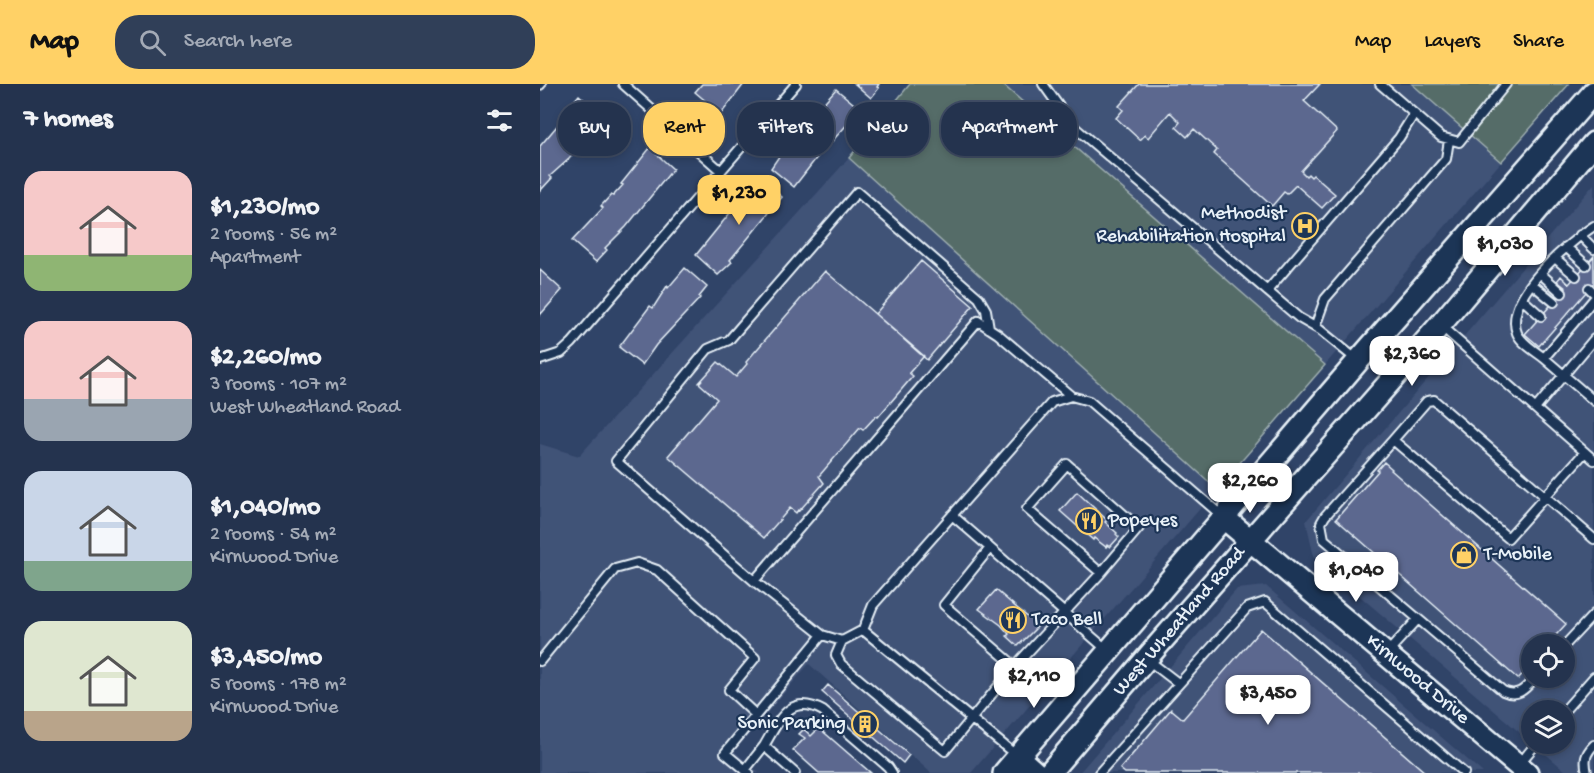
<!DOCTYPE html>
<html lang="en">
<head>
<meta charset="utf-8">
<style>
  body { margin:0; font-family:"Gochi Hand",sans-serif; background:#303f58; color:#f1f3f6; height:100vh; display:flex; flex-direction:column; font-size:22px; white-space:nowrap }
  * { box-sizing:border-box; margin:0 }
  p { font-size:20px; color:#a3aab6 }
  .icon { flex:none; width:33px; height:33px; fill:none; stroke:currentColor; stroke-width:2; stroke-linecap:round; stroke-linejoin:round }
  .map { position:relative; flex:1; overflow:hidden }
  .sheet { display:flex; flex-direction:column; background:#24334e; width:540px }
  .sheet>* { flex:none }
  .guide { position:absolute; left:18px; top:18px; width:570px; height:54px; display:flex; gap:12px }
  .controls { position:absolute; left:981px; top:550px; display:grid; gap:12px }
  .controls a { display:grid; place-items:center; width:54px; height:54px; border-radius:50%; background:#24334e; box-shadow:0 3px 9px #0003,0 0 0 2px #414e66; font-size:30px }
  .price { position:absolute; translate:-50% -51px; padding:0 14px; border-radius:12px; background:#fff; color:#222; font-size:20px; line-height:39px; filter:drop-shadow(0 2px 3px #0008) }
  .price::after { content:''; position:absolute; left:50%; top:36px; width:18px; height:14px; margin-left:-9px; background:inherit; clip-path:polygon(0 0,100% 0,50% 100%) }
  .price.selected { background:#ffd166; color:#111 }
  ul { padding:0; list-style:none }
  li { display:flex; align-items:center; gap:18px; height:150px; padding:0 24px }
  li span { display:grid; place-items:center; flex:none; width:168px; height:120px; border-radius:18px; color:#555 }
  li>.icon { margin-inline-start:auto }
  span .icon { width:72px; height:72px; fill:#fffc; stroke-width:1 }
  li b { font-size:26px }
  h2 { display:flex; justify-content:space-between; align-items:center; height:72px; padding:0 24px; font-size:26px }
  .pill { padding:0 21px; border-radius:24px; background:#24334e; box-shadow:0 3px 9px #0003,0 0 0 2px #414e66; font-size:21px; line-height:54px }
  .pill.selected { background:#ffd166; color:#111 }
  header { display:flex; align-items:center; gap:36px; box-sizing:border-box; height:84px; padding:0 30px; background:#ffd166; color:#111 }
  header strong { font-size:28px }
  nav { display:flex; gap:33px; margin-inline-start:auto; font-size:21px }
  .search { width:420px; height:54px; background:#303f58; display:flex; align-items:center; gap:15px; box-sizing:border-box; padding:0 21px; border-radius:24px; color:#a3aab6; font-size:22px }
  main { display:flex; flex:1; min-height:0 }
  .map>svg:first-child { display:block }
</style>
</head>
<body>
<header>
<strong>Map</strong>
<div class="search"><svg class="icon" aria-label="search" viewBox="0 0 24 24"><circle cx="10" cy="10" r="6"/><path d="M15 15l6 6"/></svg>Search here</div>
<nav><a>Map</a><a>Layers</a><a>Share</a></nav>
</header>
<main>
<section class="sheet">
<h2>7 homes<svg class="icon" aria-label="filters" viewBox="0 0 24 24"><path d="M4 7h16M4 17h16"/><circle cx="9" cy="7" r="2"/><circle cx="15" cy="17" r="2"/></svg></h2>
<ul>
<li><span style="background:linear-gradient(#f6c9c9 70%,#8fb573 0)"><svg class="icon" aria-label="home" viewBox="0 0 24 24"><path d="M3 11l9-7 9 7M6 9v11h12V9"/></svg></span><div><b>$1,230/mo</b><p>2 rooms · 56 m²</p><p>Apartment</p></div></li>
<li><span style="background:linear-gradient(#f6c9c9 65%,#9aa5b1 0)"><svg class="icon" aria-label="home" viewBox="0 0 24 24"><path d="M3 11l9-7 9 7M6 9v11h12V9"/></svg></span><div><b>$2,260/mo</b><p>3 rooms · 107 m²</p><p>West Wheatland Road</p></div></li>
<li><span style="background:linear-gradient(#c9d6e8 75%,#7fa58c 0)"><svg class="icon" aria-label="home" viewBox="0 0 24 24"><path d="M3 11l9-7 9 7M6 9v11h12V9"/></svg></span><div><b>$1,040/mo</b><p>2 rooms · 54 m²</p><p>Kirnwood Drive</p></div></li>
<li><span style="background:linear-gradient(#dfe7d0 75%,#b9a48a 0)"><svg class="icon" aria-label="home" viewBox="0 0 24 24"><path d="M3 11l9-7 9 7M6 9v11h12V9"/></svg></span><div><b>$3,450/mo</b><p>5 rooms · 178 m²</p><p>Kirnwood Drive</p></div></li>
</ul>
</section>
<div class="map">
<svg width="1054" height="689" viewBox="0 0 1054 689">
  <rect width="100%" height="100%" fill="#304468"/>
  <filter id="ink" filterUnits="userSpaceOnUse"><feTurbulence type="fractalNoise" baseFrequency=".0167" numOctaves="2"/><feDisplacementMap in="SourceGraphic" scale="12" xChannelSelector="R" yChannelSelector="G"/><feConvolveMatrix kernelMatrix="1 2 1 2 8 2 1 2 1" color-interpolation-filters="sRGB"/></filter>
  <g filter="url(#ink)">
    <path fill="#405277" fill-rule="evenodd" d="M462 0H872L961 78 785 281Z
      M309 74 677 405 431 689H391L269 580 194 667 219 689H0V360L39 372Z
      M1054 100V689H1028L994 660H1024V627H992L991 658 774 473 766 437ZM992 561H1024V594H992Z
      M726 502 943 689H539L697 505Z"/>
    <path fill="#556c68" stroke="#9eaeb0" stroke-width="1.5" d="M370 0H462L785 281 677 405 309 74Z
      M872 0H1029L961 78Z"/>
    <path fill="#5c688f" stroke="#e8f1f8" stroke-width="1.5" d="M162 0H204L181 30 155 8Z
      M315 0H339L337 3 339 4 331 14Z
      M599 0H780L764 17 797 47 761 87 766 92 768 90 771 93 773 91 795 110 782 124 756 101 747 110 744 108 732 122 674 70 677 66 654 45 647 53 636 43 640 38 630 28 608 54 605 51 600 56 576 34 583 26 579 22Z
      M296 5 319 24 311 34 312 35 286 64 285 63 254 103 231 84 246 62 247 63 263 44 265 45 272 36 270 34Z
      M39 11 64 33 29 75 10 92 12 94 0 107V62L22 36 29 26 27 25Z
      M110 64 133 85 86 143 65 164 67 166 56 178 32 157 63 124 61 122 71 111 73 112 83 101 81 100Z
      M219 93 242 113 190 176 192 178 178 191 156 171 198 119 196 118Z
      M1054 172V199L999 262 985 250 1026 204 1017 197 1021 192 1029 200Z
      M381 177 433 222 387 276 335 230Z
      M145 184 167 203 159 213 160 214 116 261 102 281 79 263 110 222 113 224 127 202 128 204Z
      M0 186 22 206 0 231Z
      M285 187 384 272 369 289 373 292 338 333 336 332 323 346 320 344 279 392 284 399 259 427 258 426 256 429 250 424 224 454 128 372 177 315 159 299 178 278 196 293 207 280 206 278Z
      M844 378 852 385 851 386 1026 540 1007 561H992V579L978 595 796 435 838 387 837 386Z
      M537 408 567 436 565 438 577 449 576 450 579 453 570 463 567 461 566 463 554 454 553 456 520 427Z
      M456 506 498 542 478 562 467 552 469 550 461 541 439 525Z
      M721 545 886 689H585L580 685 631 625 643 635Z
      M288 601 369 671 363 679 282 608Z
      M279 644 331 689H279L253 666 265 654 259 650 264 645 271 652Z"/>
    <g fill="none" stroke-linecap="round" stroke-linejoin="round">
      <defs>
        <path id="lane" d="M83 0 181 87
          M503 0 533 42 759 234 780 246 817 276
          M840 0 901 53 919 58 966 0
          M0 1 1 0
          M1040 151 1054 165
          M1026 163 1046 181
          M1015 174 1036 192
          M1001 190 1022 209
          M992 200 1014 218
          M1049 204 1054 209
          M727 207 859 54 874 30
          M982 215 1001 232
          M1054 215 1004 274 1054 317
          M901 242 1054 376
          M775 243 785 215 906 75 909 56
          M1004 274C995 267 981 259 977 249 963 213 1028 159 1054 142
          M0 276 21 269 32 259 256 0
          M996 324 1054 255
          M853 356 887 317 894 316 1054 455
          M527 380 599 444 561 489 487 425Z
          M412 431 450 464
          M561 489 475 582 404 521 450 464 566 565
          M214 497 76 377 168 265 189 256 317 108 439 214 446 226 449 244
          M323 546 333 521 512 318 531 312 549 317 682 432
          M282 551 214 497 438 237 458 250 531 312
          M302 557 296 571 301 580 405 667 475 582
          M1024 562 1054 530
          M847 569 878 535
          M608 576 638 599
          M0 577 75 485 97 479 117 486 215 574 189 606 216 631
          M995 594C985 605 978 614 963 607L784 455 781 439 785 432 853 356 968 454 1045 368
          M1024 627 1054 593
          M980 679 996 660
          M205 686 224 662
          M209 689 185 669 282 551 302 557 323 546 477 672
          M255 689 224 662C239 637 249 608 283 627L348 683 352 689
          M559 689 707 524 725 518 924 689
          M1047 689C1044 676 1045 670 1054 661"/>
        <path id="secondary" d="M684 434 987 689
          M478 673 496 689
          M464 689 818 277 1054 8
          M509 689 619 560 900 241 1054 59"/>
      </defs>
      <use href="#lane" stroke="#e8f1f8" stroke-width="12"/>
      <use href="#secondary" stroke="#e8f1f8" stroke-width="26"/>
      <use href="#lane" stroke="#1d3557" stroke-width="8"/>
      <use href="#secondary" stroke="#1d3557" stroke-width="21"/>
    </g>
  </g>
  <defs>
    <symbol id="hospital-ring" viewBox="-11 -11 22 22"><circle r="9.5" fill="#1d3557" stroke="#ffd166" stroke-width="1.5"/><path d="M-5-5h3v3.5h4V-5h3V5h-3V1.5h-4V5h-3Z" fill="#ffd166"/></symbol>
    <symbol id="restaurant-ring" viewBox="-11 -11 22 22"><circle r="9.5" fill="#1d3557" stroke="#ffd166" stroke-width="1.5"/><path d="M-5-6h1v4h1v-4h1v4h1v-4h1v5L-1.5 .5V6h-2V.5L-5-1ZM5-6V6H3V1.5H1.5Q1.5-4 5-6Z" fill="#ffd166"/></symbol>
    <symbol id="shop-ring" viewBox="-11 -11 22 22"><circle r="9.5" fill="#1d3557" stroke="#ffd166" stroke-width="1.5"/><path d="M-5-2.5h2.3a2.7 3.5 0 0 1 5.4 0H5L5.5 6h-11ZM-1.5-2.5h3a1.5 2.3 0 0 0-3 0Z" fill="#ffd166"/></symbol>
    <symbol id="building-ring" viewBox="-11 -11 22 22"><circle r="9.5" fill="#1d3557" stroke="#ffd166" stroke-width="1.5"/><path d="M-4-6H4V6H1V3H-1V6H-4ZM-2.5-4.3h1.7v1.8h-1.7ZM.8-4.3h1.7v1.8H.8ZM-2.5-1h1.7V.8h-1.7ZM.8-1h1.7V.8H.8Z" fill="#ffd166"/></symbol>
  </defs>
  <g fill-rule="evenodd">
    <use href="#hospital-ring" x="750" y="127" width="30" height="30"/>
    <use href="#restaurant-ring" x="534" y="422" width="30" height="30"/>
    <use href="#shop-ring" x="909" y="456" width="30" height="30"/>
    <use href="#restaurant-ring" x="458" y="521" width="30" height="30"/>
    <use href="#building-ring" x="310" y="625" width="30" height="30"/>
  </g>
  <g text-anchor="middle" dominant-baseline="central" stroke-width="4.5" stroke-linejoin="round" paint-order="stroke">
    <g font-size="20" fill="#e8f1f8" stroke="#1d3557" text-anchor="start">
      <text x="746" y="130" text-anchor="end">Methodist<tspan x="746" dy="23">Rehabilitation Hospital</tspan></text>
      <text x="568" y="437">Popeyes</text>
      <text x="944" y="471">T-Mobile</text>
      <text x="492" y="536">Taco Bell</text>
      <text x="306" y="640" text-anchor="end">Sonic Parking</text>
    </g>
    <g font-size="20" fill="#e8f1f8" stroke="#1d3557">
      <text transform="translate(640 538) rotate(-49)">West Wheatland Road</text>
      <text transform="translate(877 596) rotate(40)">Kirnwood Drive</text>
    </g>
  </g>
</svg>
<div class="controls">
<a><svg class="icon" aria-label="locate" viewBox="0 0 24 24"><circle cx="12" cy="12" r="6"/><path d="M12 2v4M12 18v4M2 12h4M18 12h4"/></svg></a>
<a><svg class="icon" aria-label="layers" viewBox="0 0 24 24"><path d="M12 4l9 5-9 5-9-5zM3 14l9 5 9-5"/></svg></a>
</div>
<b class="price selected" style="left:199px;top:142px">$1,230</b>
<b class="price" style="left:965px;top:193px">$1,030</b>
<b class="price" style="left:872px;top:303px">$2,360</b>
<b class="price" style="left:710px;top:430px">$2,260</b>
<b class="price" style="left:816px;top:519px">$1,040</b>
<b class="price" style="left:494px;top:625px">$2,110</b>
<b class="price" style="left:728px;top:642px">$3,450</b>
<div class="guide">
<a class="pill">Buy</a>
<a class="pill selected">Rent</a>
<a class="pill">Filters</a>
<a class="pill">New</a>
<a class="pill">Apartment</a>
</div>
</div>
</main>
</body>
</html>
